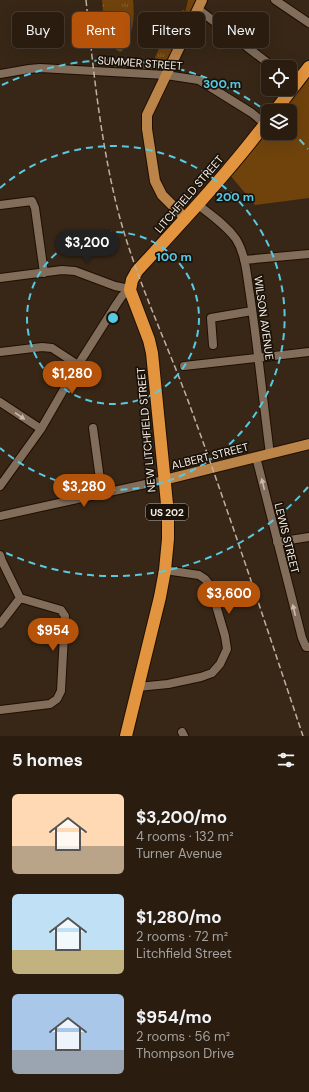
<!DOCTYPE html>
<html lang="en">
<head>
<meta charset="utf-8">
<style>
  body { margin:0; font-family:"DM Sans",sans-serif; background:#362a1e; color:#f1f3f6; height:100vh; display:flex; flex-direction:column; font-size:15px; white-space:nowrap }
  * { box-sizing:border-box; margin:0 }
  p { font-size:13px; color:#a5a29f }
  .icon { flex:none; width:22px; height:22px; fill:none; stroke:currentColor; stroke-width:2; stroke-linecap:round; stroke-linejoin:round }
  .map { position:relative; height:736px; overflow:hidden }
  .side { display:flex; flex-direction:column; background:#2a1d10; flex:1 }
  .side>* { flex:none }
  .guide { position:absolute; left:12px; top:12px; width:285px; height:36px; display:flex; gap:8px }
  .fabs { position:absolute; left:261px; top:60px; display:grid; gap:8px }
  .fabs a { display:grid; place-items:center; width:36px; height:36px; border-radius:6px; background:#2a1d10; box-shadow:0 4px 16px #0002,0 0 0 1px #463b30; font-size:20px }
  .price { position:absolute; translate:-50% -34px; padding:0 9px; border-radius:14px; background:#b45309; color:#fff; font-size:13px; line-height:26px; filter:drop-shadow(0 1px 2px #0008) }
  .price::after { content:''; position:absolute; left:50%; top:24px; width:12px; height:9px; margin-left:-6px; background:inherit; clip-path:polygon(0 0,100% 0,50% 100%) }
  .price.active { background:#222; color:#fff }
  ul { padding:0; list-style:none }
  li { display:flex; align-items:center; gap:12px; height:100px; padding:0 12px }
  li span { display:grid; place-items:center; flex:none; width:112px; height:80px; border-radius:6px; color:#555 }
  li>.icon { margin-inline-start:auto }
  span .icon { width:48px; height:48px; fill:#fffc; stroke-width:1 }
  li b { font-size:17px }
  h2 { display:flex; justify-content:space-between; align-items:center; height:48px; padding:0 12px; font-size:17px }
  .pill { padding:0 14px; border-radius:6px; background:#2a1d10; box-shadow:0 4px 16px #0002,0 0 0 1px #463b30; font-size:14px; line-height:36px }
  .pill.active { background:#b45309; color:#fff }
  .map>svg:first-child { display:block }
</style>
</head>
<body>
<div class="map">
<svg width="309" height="736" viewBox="0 0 309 736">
  <defs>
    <pattern id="grass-tufts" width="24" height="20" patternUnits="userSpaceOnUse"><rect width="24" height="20" fill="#70430c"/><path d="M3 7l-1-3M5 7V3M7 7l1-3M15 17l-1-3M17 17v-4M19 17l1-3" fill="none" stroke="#855e2f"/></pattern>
  </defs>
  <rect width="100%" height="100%" fill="#382716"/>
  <path fill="url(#grass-tufts)" d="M102 0H133C135 20 133 34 122 51L120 52C102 42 104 17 102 0Z
    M188 0H196L187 17 185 13Z
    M182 10H184L185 17 187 20 162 70 141 69V65H143L149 68C159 53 164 36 166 18H183Z
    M105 61H110L111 65H132V67L104 66Z"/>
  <path fill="#70430c" d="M309 75V198L255 205 230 175 268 128V133H290V111H281Z"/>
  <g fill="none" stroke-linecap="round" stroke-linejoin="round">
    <defs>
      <path id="minor" d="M275 0 309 23
        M198 9 273 67
        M0 74 29 69 40 68 166 75 199 80 252 113 265 124
        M197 204C211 215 226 225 236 239 246 255 247 277 250 295 258 348 263 401 270 454
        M0 205 32 201 35 208 44 273
        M244 260 309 254
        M0 278 62 270 75 271 115 286 130 289
        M213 345 211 318 252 311
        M0 352 42 347 52 348 78 365
        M184 366 309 352
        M0 402 41 429
        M93 428 102 494
        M256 457 302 638 306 647H309
        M0 486 41 429 78 365 116 305 122 296 130 289
        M0 516 164 480
        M277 542 309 537
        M0 555 2 561 20 598
        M0 624 20 598 61 610 65 616 61 691 57 699 50 704 0 710
        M138 687 168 684 201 677 212 673 220 664 227 649 225 636 210 585 205 579 199 575 165 570
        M182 732 184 736"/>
      <path id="major" d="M185 218 162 195 155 181 147 129V115L202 0
        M164 480 309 444"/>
      <path id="highway" d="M275 111 309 67
        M126 736 160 597 165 570 168 539V514L152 353 149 340 130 290 132 280 137 271C182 222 228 173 268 120"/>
    </defs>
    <use href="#minor" stroke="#1f0f02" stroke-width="10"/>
    <use href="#major" stroke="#1f0f02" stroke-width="12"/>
    <use href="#highway" stroke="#1f0f02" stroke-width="14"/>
    <use href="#minor" stroke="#816d5a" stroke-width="8"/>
    <use href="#major" stroke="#bb8449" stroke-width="10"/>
    <use href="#highway" stroke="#e2943e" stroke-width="12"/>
    <path stroke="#beb1a4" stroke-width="1.5" stroke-dasharray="6 3" stroke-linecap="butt" d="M86 0C93 68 100 136 116 203 133 273 165 338 190 406 230 515 266 626 303 736"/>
  </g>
  <defs><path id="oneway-solid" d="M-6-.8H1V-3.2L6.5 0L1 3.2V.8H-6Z"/></defs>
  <g fill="#cabbad">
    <use href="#oneway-solid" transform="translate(20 416) rotate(34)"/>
    <use href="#oneway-solid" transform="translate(263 484) rotate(-104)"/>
    <use href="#oneway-solid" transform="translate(294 610) rotate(-104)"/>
  </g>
  <g fill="none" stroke="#57c9e2" stroke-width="2" stroke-dasharray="7 5">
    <circle cx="113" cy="318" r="86"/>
    <path d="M0 188A172 172 0 1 1 0 448"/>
    <path d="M308 487A258 258 0 0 1 2 551M2 85A258 258 0 0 1 266 111M291 131A258 258 0 0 1 308 149"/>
  </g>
  <g text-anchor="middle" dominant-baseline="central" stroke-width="3.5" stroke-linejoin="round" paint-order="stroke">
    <rect fill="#19120a" stroke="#b7ada3" stroke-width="1" x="146" y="504" width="42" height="16" rx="3"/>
    <g font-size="10" font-weight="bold" fill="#fbefe5">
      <text x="167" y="512">US 202</text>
    </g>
    <g font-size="11" fill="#fbefe5" stroke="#19120a">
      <text transform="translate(140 63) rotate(4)">SUMMER STREET</text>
      <text transform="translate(189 194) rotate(-49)">LITCHFIELD STREET</text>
      <text transform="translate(264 318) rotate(82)">WILSON AVENUE</text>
      <text transform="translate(146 430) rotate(-95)">NEW LITCHFIELD STREET</text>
      <text transform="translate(210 456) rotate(-14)">ALBERT STREET</text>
      <text transform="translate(287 538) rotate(76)">LEWIS STREET</text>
    </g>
  </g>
  <circle cx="113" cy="318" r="6" fill="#57c9e2" stroke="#19120a" stroke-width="2"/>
  <g font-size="12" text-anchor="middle" font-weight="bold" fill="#57c9e2" stroke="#19120a" stroke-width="3.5" stroke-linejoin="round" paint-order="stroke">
    <text x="222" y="88">300 m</text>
    <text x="235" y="201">200 m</text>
    <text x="174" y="261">100 m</text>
  </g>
</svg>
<div class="fabs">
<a><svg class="icon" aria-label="locate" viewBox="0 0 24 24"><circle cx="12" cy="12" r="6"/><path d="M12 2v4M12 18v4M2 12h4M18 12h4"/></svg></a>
<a><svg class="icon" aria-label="layers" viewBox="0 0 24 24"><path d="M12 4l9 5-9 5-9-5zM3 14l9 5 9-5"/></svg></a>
</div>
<b class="price active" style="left:87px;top:264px">$3,200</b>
<b class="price" style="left:72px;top:395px">$1,280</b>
<b class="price" style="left:84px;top:508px">$3,280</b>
<b class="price" style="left:229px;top:615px">$3,600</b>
<b class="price" style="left:53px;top:652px">$954</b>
<div class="guide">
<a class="pill">Buy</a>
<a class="pill active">Rent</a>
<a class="pill">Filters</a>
<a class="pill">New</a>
</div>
</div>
<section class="side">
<h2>5 homes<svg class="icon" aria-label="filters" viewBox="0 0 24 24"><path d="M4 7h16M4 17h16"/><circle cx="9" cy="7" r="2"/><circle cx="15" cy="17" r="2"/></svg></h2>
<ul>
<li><span style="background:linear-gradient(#ffd9b3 65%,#b9a48a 0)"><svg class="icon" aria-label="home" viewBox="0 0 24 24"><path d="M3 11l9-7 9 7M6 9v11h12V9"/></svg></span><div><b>$3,200/mo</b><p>4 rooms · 132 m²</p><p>Turner Avenue</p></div></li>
<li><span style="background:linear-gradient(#bfe0f5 70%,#c2b280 0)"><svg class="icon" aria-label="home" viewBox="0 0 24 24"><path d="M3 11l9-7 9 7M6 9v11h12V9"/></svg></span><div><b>$1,280/mo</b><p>2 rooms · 72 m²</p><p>Litchfield Street</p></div></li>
<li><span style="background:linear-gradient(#a9c7e8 70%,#9aa5b1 0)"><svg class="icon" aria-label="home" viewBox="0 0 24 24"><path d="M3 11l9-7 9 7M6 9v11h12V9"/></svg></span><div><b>$954/mo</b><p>2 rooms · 56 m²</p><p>Thompson Drive</p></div></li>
</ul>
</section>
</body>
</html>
